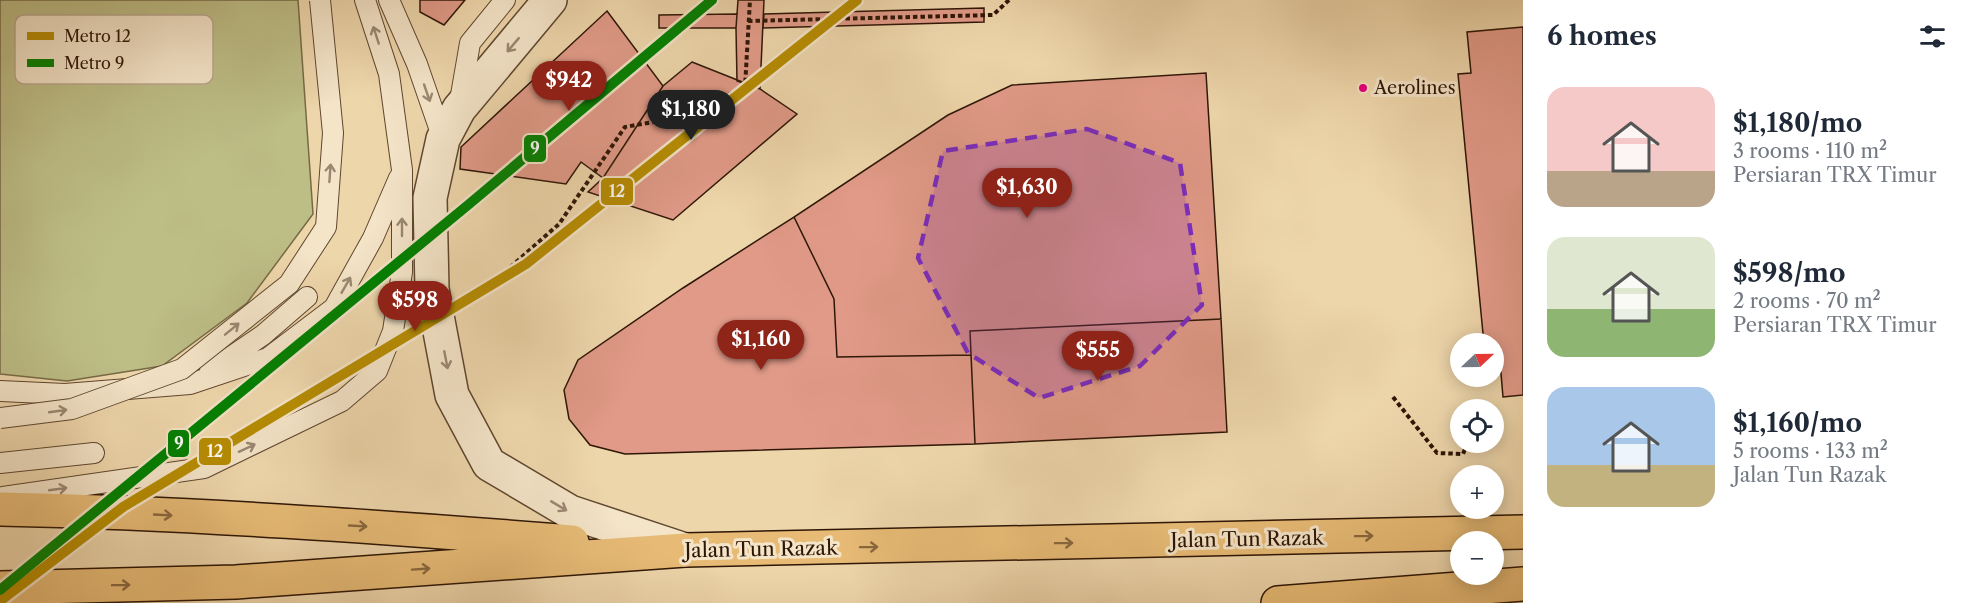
<!DOCTYPE html>
<html lang="en">
<head>
<meta charset="utf-8">
<style>
  body { margin:0; font-family:"Libre Caslon Text",serif; background:#f6f6f7; color:#1f2937; height:100vh; display:flex; flex-direction:column; font-size:22px; white-space:nowrap }
  * { box-sizing:border-box; margin:0 }
  p { font-size:20px; color:#747a83 }
  .icon { flex:none; width:33px; height:33px; fill:none; stroke:currentColor; stroke-width:2; stroke-linecap:round; stroke-linejoin:round }
  .map { position:relative; flex:1; overflow:hidden }
  .sheet { display:flex; flex-direction:column; background:#fff; width:450px }
  .sheet>* { flex:none }
  .needle { width:39px; rotate:68deg }
  .buttons { position:absolute; left:1450px; top:333px; display:grid; gap:12px }
  .buttons a { display:grid; place-items:center; width:54px; height:54px; border-radius:50%; background:#fff; box-shadow:0 3px 15px #0003; font-size:30px }
  .price { position:absolute; translate:-50% -51px; padding:0 14px; border-radius:21px; background:#8f2418; color:#fff; font-size:20px; line-height:39px; filter:drop-shadow(0 2px 3px #0008) }
  .price::after { content:''; position:absolute; left:50%; top:36px; width:18px; height:14px; margin-left:-9px; background:inherit; clip-path:polygon(0 0,100% 0,50% 100%) }
  .price.current { background:#222; color:#fff }
  ul { padding:0; list-style:none }
  li { display:flex; align-items:center; gap:18px; height:150px; padding:0 24px }
  li span { display:grid; place-items:center; flex:none; width:168px; height:120px; border-radius:18px; color:#555 }
  li>.icon { margin-inline-start:auto }
  span .icon { width:72px; height:72px; fill:#fffc; stroke-width:1 }
  li b { font-size:26px }
  h2 { display:flex; justify-content:space-between; align-items:center; height:72px; padding:0 24px; font-size:26px }
  main { display:flex; flex:1; min-height:0 }
  .map>svg:first-child { display:block }
</style>
</head>
<body>
<main>
<div class="map">
<svg width="1523" height="603" viewBox="0 0 1523 603">
  <rect width="100%" height="100%" fill="#eed6ab"/>
  <filter id="stains"><feTurbulence type="fractalNoise" baseFrequency=".00333" numOctaves="4"/><feColorMatrix values="0 0 0 0 .2 0 0 0 0 .09 0 0 0 0 .02 0 0 0 .5 -.17"/></filter>
  <radialGradient id="worn" r=".72"><stop offset=".6" stop-color="#630" stop-opacity="0"/><stop offset="1" stop-color="#630" stop-opacity=".3"/></radialGradient>
  <path fill="#bdbd86" stroke="#766a46" stroke-width="1.5" d="M0 0H298L313 214 247 303 162 366 67 381 0 374Z"/>
  <path fill="#e19a88" stroke="#2e1606" stroke-width="1.5" d="M420 0H465L444 25 420 12Z
    M738 0H764L760 89 737 81 736 28Z
    M984 8V22L763 28 764 14Z
    M607 11 663 86 603 178 581 162 566 184 460 169 461 147Z
    M737 14 736 28H659V15Z
    M1523 27V395L1503 397 1499 350H1494V344H1484L1458 74 1471 73 1467 32Z
    M692 62 760 89 797 114 673 220 588 192 603 178 663 86Z
    M1206 73 1221 319 970 331 971 355 837 357 834 299 794 217 948 115 1012 85Z
    M794 217 834 299 837 357 971 355 975 444 625 454 590 445 569 419 564 390 578 360 683 288Z
    M1221 319 1227 432 975 444 970 331Z"/>
  <g fill="none" stroke-linecap="round" stroke-linejoin="round">
    <defs>
      <path id="service" d="M389 0 417 64 443 139
        M460 101 470 43 505 0
        M210 371 263 335 307 297
        M0 391 65 394 190 384 268 358 334 308 373 238 399 178
        M0 463 94 453
        M3 497 204 468 342 401 377 371 393 331 402 272V170L389 74 365 0"/>
      <path id="minor" d="M550 0 459 109 443 139 430 198 432 289 452 395 489 464 570 512 685 550"/>
      <path id="primary" d="M0 509C191 513 382 527 572 542
        M0 588 236 582 685 550 1523 532"/>
      <path id="motorway" d="M1278 603 1523 584"/>
    </defs>
    <use href="#service" stroke="#5e462f" stroke-width="22"/>
    <use href="#minor" stroke="#5e462f" stroke-width="36"/>
    <use href="#primary" stroke="#2e1606" stroke-width="36"/>
    <use href="#motorway" stroke="#2e1606" stroke-width="36"/>
    <path stroke="#2e1606" stroke-width="4" stroke-dasharray="4.5 3" stroke-linecap="butt" d="M748 21 993 15 1009 0
      M471 302 559 224 625 127 682 117 745 87 750 0
      M1393 397 1437 453 1463 454 1468 442
      M1483 410 1485 405"/>
    <use href="#service" stroke="#f4e4c8" stroke-width="20"/>
    <use href="#minor" stroke="#f4e4c8" stroke-width="33"/>
    <use href="#primary" stroke="#e7bb76" stroke-width="33"/>
    <use href="#motorway" stroke="#e7bb76" stroke-width="33"/>
    <defs>
      <path id="service-bridge" d="M0 418 72 409 182 369 289 284 326 227 333 133 320 0"/>
    </defs>
    <use href="#service-bridge" stroke="#5e462f" stroke-width="22" stroke-linecap="butt"/>
    <use href="#service-bridge" stroke="#f4e4c8" stroke-width="20"/>
    <defs>
      <path id="metro-1" d="M0 601 123 507 526 264 857 0"/>
      <path id="metro-2" d="M0 590 468 205 712 0"/>
    </defs>
    <use href="#metro-1" stroke="#f4e4c8" stroke-width="15"/>
    <use href="#metro-2" stroke="#f4e4c8" stroke-width="15"/>
    <use href="#metro-1" stroke="#b68c02" stroke-width="10"/>
    <use href="#metro-2" stroke="#008000" stroke-width="10"/>
  </g>
  <defs><path id="oneway-shaft" d="M-6 0H5M1.5-3L5.5 0L1.5 3" fill="none" stroke-width="1.6" stroke-linecap="round" stroke-linejoin="round" transform="scale(1.5)"/></defs>
  <g stroke="#9b8771">
    <use href="#oneway-shaft" transform="translate(376 35) rotate(-108)"/>
    <use href="#oneway-shaft" transform="translate(513 45) rotate(130)"/>
    <use href="#oneway-shaft" transform="translate(427 93) rotate(71)"/>
    <use href="#oneway-shaft" transform="translate(330 173) rotate(-86)"/>
    <use href="#oneway-shaft" transform="translate(402 227) rotate(-90)"/>
    <use href="#oneway-shaft" transform="translate(346 285) rotate(-60)"/>
    <use href="#oneway-shaft" transform="translate(232 329) rotate(-39)"/>
    <use href="#oneway-shaft" transform="translate(446 360) rotate(79)"/>
    <use href="#oneway-shaft" transform="translate(58 411) rotate(-8)"/>
    <use href="#oneway-shaft" transform="translate(247 448) rotate(-25)"/>
    <use href="#oneway-shaft" transform="translate(58 489) rotate(-8)"/>
    <use href="#oneway-shaft" transform="translate(559 506) rotate(31)"/>
  </g>
  <g stroke="#8a683e">
    <use href="#oneway-shaft" transform="translate(163 515) rotate(3)"/>
    <use href="#oneway-shaft" transform="translate(358 526) rotate(3)"/>
    <use href="#oneway-shaft" transform="translate(1364 536) rotate(-1)"/>
    <use href="#oneway-shaft" transform="translate(1064 543) rotate(-1)"/>
    <use href="#oneway-shaft" transform="translate(869 547) rotate(-1)"/>
    <use href="#oneway-shaft" transform="translate(421 569) rotate(-4)"/>
    <use href="#oneway-shaft" transform="translate(121 585) rotate(-1)"/>
  </g>
  <path fill="#7b2cbf" fill-opacity="0.2" stroke="#7b2cbf" stroke-width="4.5" stroke-dasharray="12 8" stroke-linejoin="round" d="M1087 129 1180 163 1202 305 1140 366 1039 398 968 353 918 258 943 151Z"/>
  <circle fill="#e5007d" stroke="#f4e4c8" stroke-width="2" cx="1363" cy="88" r="5"/>
  <g text-anchor="middle" dominant-baseline="central" stroke-width="6" stroke-linejoin="round" paint-order="stroke">
    <g font-size="18" fill="#2e1606" stroke="#f4e4c8" text-anchor="start">
      <text x="1374" y="88">Aerolines</text>
    </g>
    <g font-size="20" fill="#2e1606" stroke="#f4e4c8">
      <text transform="translate(1247 539) rotate(-1)">Jalan Tun Razak</text>
      <text transform="translate(761 549) rotate(-1)">Jalan Tun Razak</text>
    </g>
  </g>
  <rect x="15" y="15" width="198" height="69" rx="9" fill="#f4e4c8" stroke="#b9a68e" stroke-width="1.5"/>
  <rect x="27" y="32" width="27" height="8" fill="#b68c02"/>
  <rect x="27" y="59" width="27" height="8" fill="#008000"/>
  <g font-size="16" fill="#2e1606">
    <text x="64" y="42">Metro 12</text>
    <text x="64" y="69">Metro 9</text>
  </g>
  <g stroke="#f4e4c8" stroke-width="2">
    <rect x="523" y="134" width="24" height="29" rx="6" fill="#008000"/>
    <rect x="600" y="177" width="34" height="29" rx="6" fill="#b68c02"/>
    <rect x="167" y="429" width="23" height="29" rx="6" fill="#008000"/>
    <rect x="198" y="437" width="34" height="29" rx="6" fill="#b68c02"/>
  </g>
  <g font-size="16" text-anchor="middle" font-weight="bold" fill="#fff">
    <text x="535" y="154">9</text>
    <text x="617" y="197">12</text>
    <text x="179" y="449">9</text>
    <text x="215" y="457">12</text>
  </g>
  <rect width="100%" height="100%" filter="url(#stains)"/>
  <rect width="100%" height="100%" fill="url(#worn)"/>
</svg>
<div class="buttons">
<a><svg class="needle" viewBox="-14 -14 28 28"><path d="M0-13l5 13h-10z" fill="#e53935"/><path d="M0 13l5-13h-10z" fill="#747a83"/></svg></a>
<a><svg class="icon" aria-label="locate" viewBox="0 0 24 24"><circle cx="12" cy="12" r="6"/><path d="M12 2v4M12 18v4M2 12h4M18 12h4"/></svg></a>
<a>+</a>
<a>−</a>
</div>
<b class="price" style="left:569px;top:112px">$942</b>
<b class="price current" style="left:691px;top:141px">$1,180</b>
<b class="price" style="left:1027px;top:219px">$1,630</b>
<b class="price" style="left:415px;top:332px">$598</b>
<b class="price" style="left:761px;top:371px">$1,160</b>
<b class="price" style="left:1098px;top:382px">$555</b>
</div>
<section class="sheet">
<h2>6 homes<svg class="icon" aria-label="filters" viewBox="0 0 24 24"><path d="M4 7h16M4 17h16"/><circle cx="9" cy="7" r="2"/><circle cx="15" cy="17" r="2"/></svg></h2>
<ul>
<li><span style="background:linear-gradient(#f6c9c9 70%,#b9a48a 0)"><svg class="icon" aria-label="home" viewBox="0 0 24 24"><path d="M3 11l9-7 9 7M6 9v11h12V9"/></svg></span><div><b>$1,180/mo</b><p>3 rooms · 110 m²</p><p>Persiaran TRX Timur</p></div></li>
<li><span style="background:linear-gradient(#dfe7d0 60%,#8fb573 0)"><svg class="icon" aria-label="home" viewBox="0 0 24 24"><path d="M3 11l9-7 9 7M6 9v11h12V9"/></svg></span><div><b>$598/mo</b><p>2 rooms · 70 m²</p><p>Persiaran TRX Timur</p></div></li>
<li><span style="background:linear-gradient(#a9c7e8 65%,#c2b280 0)"><svg class="icon" aria-label="home" viewBox="0 0 24 24"><path d="M3 11l9-7 9 7M6 9v11h12V9"/></svg></span><div><b>$1,160/mo</b><p>5 rooms · 133 m²</p><p>Jalan Tun Razak</p></div></li>
</ul>
</section>
</main>
</body>
</html>
